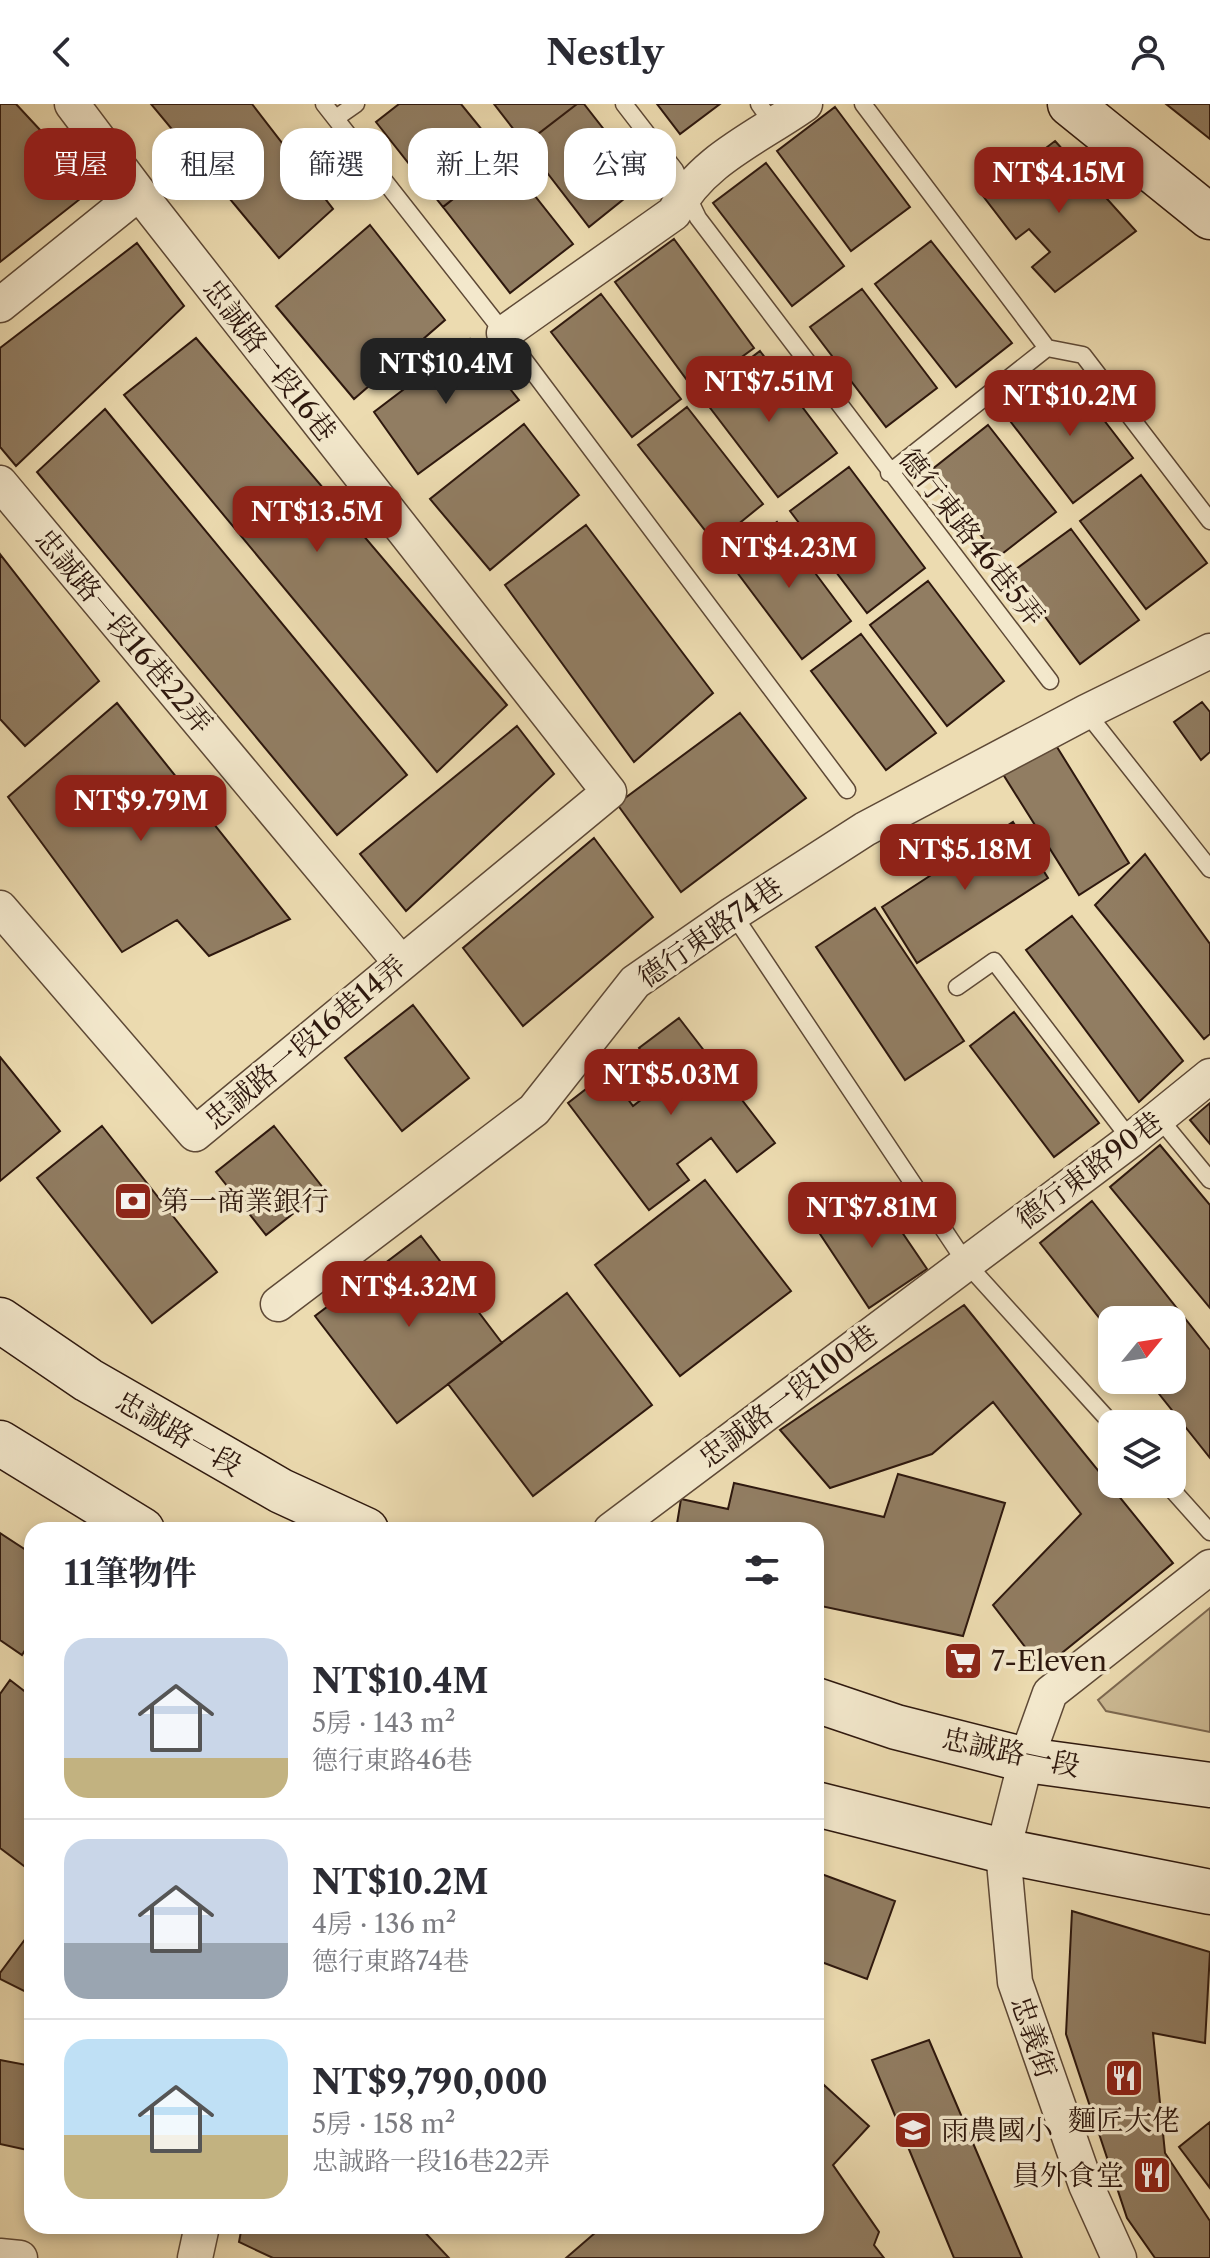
<!DOCTYPE html>
<html lang="zh-TW">
<head>
<meta charset="utf-8">
<style>
  body { margin:0; font-family:"Libre Caslon Text","Noto Serif TC",serif; background:#f7f7f7; color:#2b2b33; height:100vh; display:flex; flex-direction:column; font-size:30px; white-space:nowrap }
  * { box-sizing:border-box; margin:0 }
  p { font-size:26px; color:#7c7c81 }
  .icon { flex:none; width:44px; height:44px; fill:none; stroke:currentColor; stroke-width:2; stroke-linecap:round; stroke-linejoin:round }
  .map { position:relative; flex:1; overflow:hidden }
  .panel { position:absolute; left:24px; top:1418px; width:800px; height:712px; display:flex; flex-direction:column; background:#fff; border-radius:24px; box-shadow:0 4px 12px #0003 }
  .panel>* { flex:none }
  .guide { position:absolute; left:24px; top:24px; width:800px; height:72px; display:flex; gap:16px }
  .needle { width:52px; rotate:60deg }
  .fabs { position:absolute; left:1098px; top:1202px; display:grid; gap:16px }
  .fabs a { display:grid; place-items:center; width:88px; height:88px; border-radius:16px; background:#fff; box-shadow:0 4px 12px #0003; font-size:40px }
  .price { position:absolute; translate:-50% -68px; padding:0 18px; border-radius:16px; background:#8f2418; color:#fff; font-size:26px; line-height:52px; filter:drop-shadow(0 2px 4px #0008) }
  .price::after { content:''; position:absolute; left:50%; top:48px; width:24px; height:18px; margin-left:-12px; background:inherit; clip-path:polygon(0 0,100% 0,50% 100%) }
  .price.selected { background:#222; color:#fff }
  ul { padding:0; list-style:none }
  li { display:flex; align-items:center; gap:24px; height:200px; padding:0 40px }
  li+li { border-top:2px solid #e1e1e2 }
  li span { display:grid; place-items:center; flex:none; width:224px; height:160px; border-radius:24px; color:#555 }
  li>.icon { margin-inline-start:auto }
  span .icon { width:96px; height:96px; fill:#fffc; stroke-width:1 }
  li b { font-size:34px }
  h2 { display:flex; justify-content:space-between; align-items:center; height:96px; padding:0 40px; font-size:34px }
  .tag { padding:0 28px; border-radius:24px; background:#fff; box-shadow:0 4px 12px #0003; font-size:28px; line-height:72px }
  .tag.selected { background:#8f2418; color:#fff }
  header { display:flex; justify-content:space-between; align-items:center; height:104px; padding:0 40px; background:#fff; font-size:36px; font-weight:700 }
  .map>svg:first-child { display:block }
</style>
</head>
<body>
<header><svg class="icon" aria-label="back" viewBox="0 0 24 24"><path d="M15 5l-7 7 7 7"/></svg>Nestly<svg class="icon" aria-label="person" viewBox="0 0 24 24"><circle cx="12" cy="8" r="4"/><path d="M4 21q1-7 8-7t8 7"/></svg></header>
<div class="map">
<svg width="1210" height="2154" viewBox="0 0 1210 2154">
  <rect width="100%" height="100%" fill="#ecdbb0"/>
  <filter id="stains"><feTurbulence type="fractalNoise" baseFrequency=".0025" numOctaves="4"/><feColorMatrix values="0 0 0 0 .2 0 0 0 0 .09 0 0 0 0 .02 0 0 0 .5 -.17"/></filter>
  <radialGradient id="worn" r=".72"><stop offset=".6" stop-color="#630" stop-opacity="0"/><stop offset="1" stop-color="#630" stop-opacity=".3"/></radialGradient>
  <path fill="#ccba94" stroke="#7d6951" stroke-width="2" d="M1210 1504V1628L1106 1607 1098 1596Z"/>
  <path fill="#917d62" stroke="#2e180e" stroke-width="2" d="M0 0H16L94 84 0 158Z
    M151 0H252L333 105 279 154Z
    M399 0H461L505 54 443 103 376 18Z
    M494 0H577L525 40Z
    M577 0H584L645 78 589 123 525 40Z
    M657 0H720L680 30Z
    M1166 0H1210V35Z
    M835 3 910 103 851 147 777 47Z
    M1055 37 1136 127 1055 188 1032 163 1050 148 1029 125 1016 135 983 92Z
    M505 54 573 140 510 189 443 103Z
    M766 59 844 162 792 202 713 99Z
    M370 121 445 216 354 295 276 202Z
    M674 135 754 244 695 287 615 178Z
    M931 137 1012 239 956 283 875 180Z
    M137 139 184 202 16 362 0 343V244Z
    M862 185 937 284 886 323 810 223Z
    M601 190 681 295 632 333 551 228Z
    M196 234 507 601 437 668 124 291Z
    M470 235 519 296 418 370 374 308Z
    M760 247 837 349 778 393 701 292Z
    M1067 268 1133 354 1073 399 1007 313Z
    M687 303 763 400 715 439 638 341Z
    M105 305 407 671 337 731 37 368Z
    M524 320 579 391 490 466 430 395Z
    M988 321 1056 408 998 453 930 367Z
    M849 363 925 464 867 509 790 407Z
    M1141 371 1207 459 1146 505 1080 417Z
    M777 418 851 517 802 555 727 455Z
    M586 421 713 589 634 658 505 481Z
    M1071 425 1139 516 1080 560 1012 468Z
    M0 450 99 577 25 642 0 615Z
    M928 477 1004 577 947 622 870 521Z
    M861 530 936 629 886 666 811 567Z
    M1202 598 1210 608V648L1201 656 1174 618Z
    M117 599 290 815 209 852 177 816 122 848 8 693Z
    M740 609 806 694 681 788 617 700Z
    M517 622 554 670 406 807 360 750Z
    M1052 635 1129 759 1079 791 1001 667Z
    M1013 718 1048 774 917 859 882 803Z
    M594 734 653 813 523 922 463 844Z
    M1145 750 1210 840V930L1204 935 1095 801Z
    M875 804 964 937 905 976 816 843Z
    M1072 812 1183 957 1139 998 1026 846Z
    M413 901 469 974 402 1027 345 954Z
    M1014 908 1099 1019 1054 1053 970 942Z
    M679 914 775 1039 737 1068 711 1034 677 1060 689 1076 649 1106 568 999 608 968 633 1002 664 978 639 944Z
    M0 953 60 1027 0 1077Z
    M1210 999V1040L1190 1016Z
    M102 1022 217 1168 152 1219 37 1074Z
    M274 1022 324 1085 266 1131 216 1068Z
    M1160 1041 1210 1101V1204L1110 1083Z
    M705 1076 791 1187 680 1272 595 1161Z
    M874 1087 927 1165 869 1204 818 1127Z
    M1092 1097 1210 1246V1354L1148 1276H1172V1216H1112V1230L1040 1139Z
    M421 1132 502 1239 397 1319 315 1212Z
    M567 1189 652 1301 533 1392 448 1280Z
    M964 1201 1173 1459 1042 1565 993 1501 1081 1410 993 1298 932 1350 830 1384 780 1326Z
    M898 1370 1005 1399 963 1532 816 1501V1426H676L681 1395 728 1405 734 1379 884 1413Z
    M0 1429 32 1450V1535L22 1551 0 1536Z
    M10 1576 32 1593V1768L0 1744V1590Z
    M816 1768 895 1797 867 1875 816 1856Z
    M1072 1807 1210 1848 1205 1939 1153 1929 1165 2049 1210 2117V2154H1155L1127 2114 1066 1930Z
    M32 1826V1891L0 1875V1869Z
    M929 1936 1022 2154H954L872 1956Z
    M0 1956 32 1962V2047L0 2040Z
    M824 1981 869 2022 833 2061 879 2128 874 2141 884 2154H566L603 2122H816V1989Z
    M1210 2018V2084L1179 2043Z
    M242 2122H419L449 2154H273L239 2138Z"/>
  <g fill="none" stroke-linecap="round" stroke-linejoin="round">
    <defs>
      <path id="lane" d="M324 0 504 229 847 686
        M624 0 675 66 698 114 1050 577
        M759 0 774 21
        M863 0 1047 244 1083 251 1210 417
        M336 14 356 0
        M889 369 1047 244
        M1086 608 1210 765
        M733 810 966 1159 1112 1320
        M957 883 994 857 1131 1036
        M1159 1014 1210 1076
        M1167 1380 1210 1428"/>
      <path id="street" d="M0 201 139 89
        M504 229 674 109C700 57 758 33 805 0
        M0 379 401 859
        M0 804 195 1030 609 688 139 89 72 0
        M278 1200 534 1006 635 878 733 810 865 725 1086 608 1210 547
        M611 1426 1131 1036 1210 972
        M0 2152 20 2154
        M195 2154 202 2122
        M1119 2154 1086 2081 1015 1878 1003 1747 1026 1656 1050 1589 1210 1463"/>
      <path id="secondary" d="M1070 0 1210 113
        M0 1216 88 1276 281 1387 366 1426
        M0 1339 142 1426
        M816 1596 896 1623 1026 1656 1210 1681
        M816 1700 1003 1747 1210 1788"/>
    </defs>
    <use href="#lane" stroke="#5e4936" stroke-width="19"/>
    <use href="#street" stroke="#5e4936" stroke-width="37"/>
    <use href="#secondary" stroke="#2e180e" stroke-width="47"/>
    <use href="#lane" stroke="#f3e8cc" stroke-width="16"/>
    <use href="#street" stroke="#f3e8cc" stroke-width="34"/>
    <use href="#secondary" stroke="#f3e8cc" stroke-width="44"/>
  </g>
  <defs>
    <symbol id="bank-square" viewBox="-11 -11 22 22"><rect x="-9" y="-9" width="18" height="18" rx="4" fill="#8f2418" stroke="#f3e8cc"/><path d="M-6-4H6V4H-6ZM0-2.3a2.3 2.3 0 1 0 0 4.6a2.3 2.3 0 1 0 0-4.6Z" fill="#fff"/></symbol>
    <symbol id="supermarket-square" viewBox="-11 -11 22 22"><rect x="-9" y="-9" width="18" height="18" rx="4" fill="#8f2418" stroke="#f3e8cc"/><path d="M-6-5.5h2.5l.6 2H6L4.5 2H-2.5L-4.4-4H-6ZM-1.5 3.2a1.3 1.3 0 1 0 .1 0ZM3 3.2a1.3 1.3 0 1 0 .1 0Z" fill="#fff"/></symbol>
    <symbol id="restaurant-square" viewBox="-11 -11 22 22"><rect x="-9" y="-9" width="18" height="18" rx="4" fill="#8f2418" stroke="#f3e8cc"/><path d="M-5-6h1v4h1v-4h1v4h1v-4h1v5L-1.5 .5V6h-2V.5L-5-1ZM5-6V6H3V1.5H1.5Q1.5-4 5-6Z" fill="#fff"/></symbol>
    <symbol id="school-square" viewBox="-11 -11 22 22"><rect x="-9" y="-9" width="18" height="18" rx="4" fill="#8f2418" stroke="#f3e8cc"/><path d="M0-5L7-2L0 1L-7-2ZM-4 1L0 2.5L4 1V4Q0 6-4 4Z" fill="#fff"/></symbol>
  </defs>
  <g fill-rule="evenodd">
    <use href="#bank-square" x="111" y="1075" width="44" height="44"/>
    <use href="#supermarket-square" x="941" y="1535" width="44" height="44"/>
    <use href="#restaurant-square" x="1102" y="1952" width="44" height="44"/>
    <use href="#school-square" x="891" y="2004" width="44" height="44"/>
    <use href="#restaurant-square" x="1130" y="2049" width="44" height="44"/>
  </g>
  <g text-anchor="middle" dominant-baseline="central" stroke-width="7" stroke-linejoin="round" paint-order="stroke">
    <g font-size="28" fill="#2e180e" stroke="#f3e8cc">
      <text transform="translate(270 256) rotate(52)">忠誠路一段16巷</text>
      <text transform="translate(972 433) rotate(52)">德行東路46巷5弄</text>
      <text transform="translate(124 527) rotate(50)">忠誠路一段16巷22弄</text>
      <text transform="translate(710 828) rotate(-35)">德行東路74巷</text>
      <text transform="translate(305 938) rotate(-40)">忠誠路一段16巷14弄</text>
      <text transform="translate(1089 1066) rotate(-37)">德行東路90巷</text>
      <text transform="translate(788 1292) rotate(-37)">忠誠路一段100巷</text>
      <text transform="translate(179 1329) rotate(30)">忠誠路一段</text>
      <text transform="translate(1011 1648) rotate(12)">忠誠路一段</text>
      <text transform="translate(1034 1933) rotate(71)">忠義街</text>
    </g>
    <g font-size="28" fill="#2e180e" stroke="#f3e8cc" text-anchor="start">
      <text x="161" y="1097">第一商業銀行</text>
      <text x="991" y="1557">7-Eleven</text>
      <text x="1124" y="2016" text-anchor="middle">麵匠大佬</text>
      <text x="941" y="2026">雨農國小</text>
      <text x="1124" y="2071" text-anchor="end">員外食堂</text>
    </g>
  </g>
  <rect width="100%" height="100%" filter="url(#stains)"/>
  <rect width="100%" height="100%" fill="url(#worn)"/>
</svg>
<div class="fabs">
<a><svg class="needle" viewBox="-14 -14 28 28"><path d="M0-13l5 13h-10z" fill="#e53935"/><path d="M0 13l5-13h-10z" fill="#7c7c81"/></svg></a>
<a><svg class="icon" aria-label="layers" viewBox="0 0 24 24"><path d="M12 4l9 5-9 5-9-5zM3 14l9 5 9-5"/></svg></a>
</div>
<b class="price" style="left:1059px;top:111px">NT$4.15M</b>
<b class="price selected" style="left:446px;top:302px">NT$10.4M</b>
<b class="price" style="left:769px;top:320px">NT$7.51M</b>
<b class="price" style="left:1070px;top:334px">NT$10.2M</b>
<b class="price" style="left:317px;top:450px">NT$13.5M</b>
<b class="price" style="left:789px;top:486px">NT$4.23M</b>
<b class="price" style="left:141px;top:739px">NT$9.79M</b>
<b class="price" style="left:965px;top:788px">NT$5.18M</b>
<b class="price" style="left:671px;top:1013px">NT$5.03M</b>
<b class="price" style="left:872px;top:1146px">NT$7.81M</b>
<b class="price" style="left:409px;top:1225px">NT$4.32M</b>
<div class="guide">
<a class="tag selected">買屋</a>
<a class="tag">租屋</a>
<a class="tag">篩選</a>
<a class="tag">新上架</a>
<a class="tag">公寓</a>
</div>
<section class="panel">
<h2>11筆物件<svg class="icon" aria-label="filters" viewBox="0 0 24 24"><path d="M4 7h16M4 17h16"/><circle cx="9" cy="7" r="2"/><circle cx="15" cy="17" r="2"/></svg></h2>
<ul>
<li><span style="background:linear-gradient(#c9d6e8 75%,#c2b280 0)"><svg class="icon" aria-label="home" viewBox="0 0 24 24"><path d="M3 11l9-7 9 7M6 9v11h12V9"/></svg></span><div><b>NT$10.4M</b><p>5房 · 143 m²</p><p>德行東路46巷</p></div></li>
<li><span style="background:linear-gradient(#c9d6e8 65%,#9aa5b1 0)"><svg class="icon" aria-label="home" viewBox="0 0 24 24"><path d="M3 11l9-7 9 7M6 9v11h12V9"/></svg></span><div><b>NT$10.2M</b><p>4房 · 136 m²</p><p>德行東路74巷</p></div></li>
<li><span style="background:linear-gradient(#bfe0f5 60%,#c2b280 0)"><svg class="icon" aria-label="home" viewBox="0 0 24 24"><path d="M3 11l9-7 9 7M6 9v11h12V9"/></svg></span><div><b>NT$9,790,000</b><p>5房 · 158 m²</p><p>忠誠路一段16巷22弄</p></div></li>
</ul>
</section>
</div>
</body>
</html>
